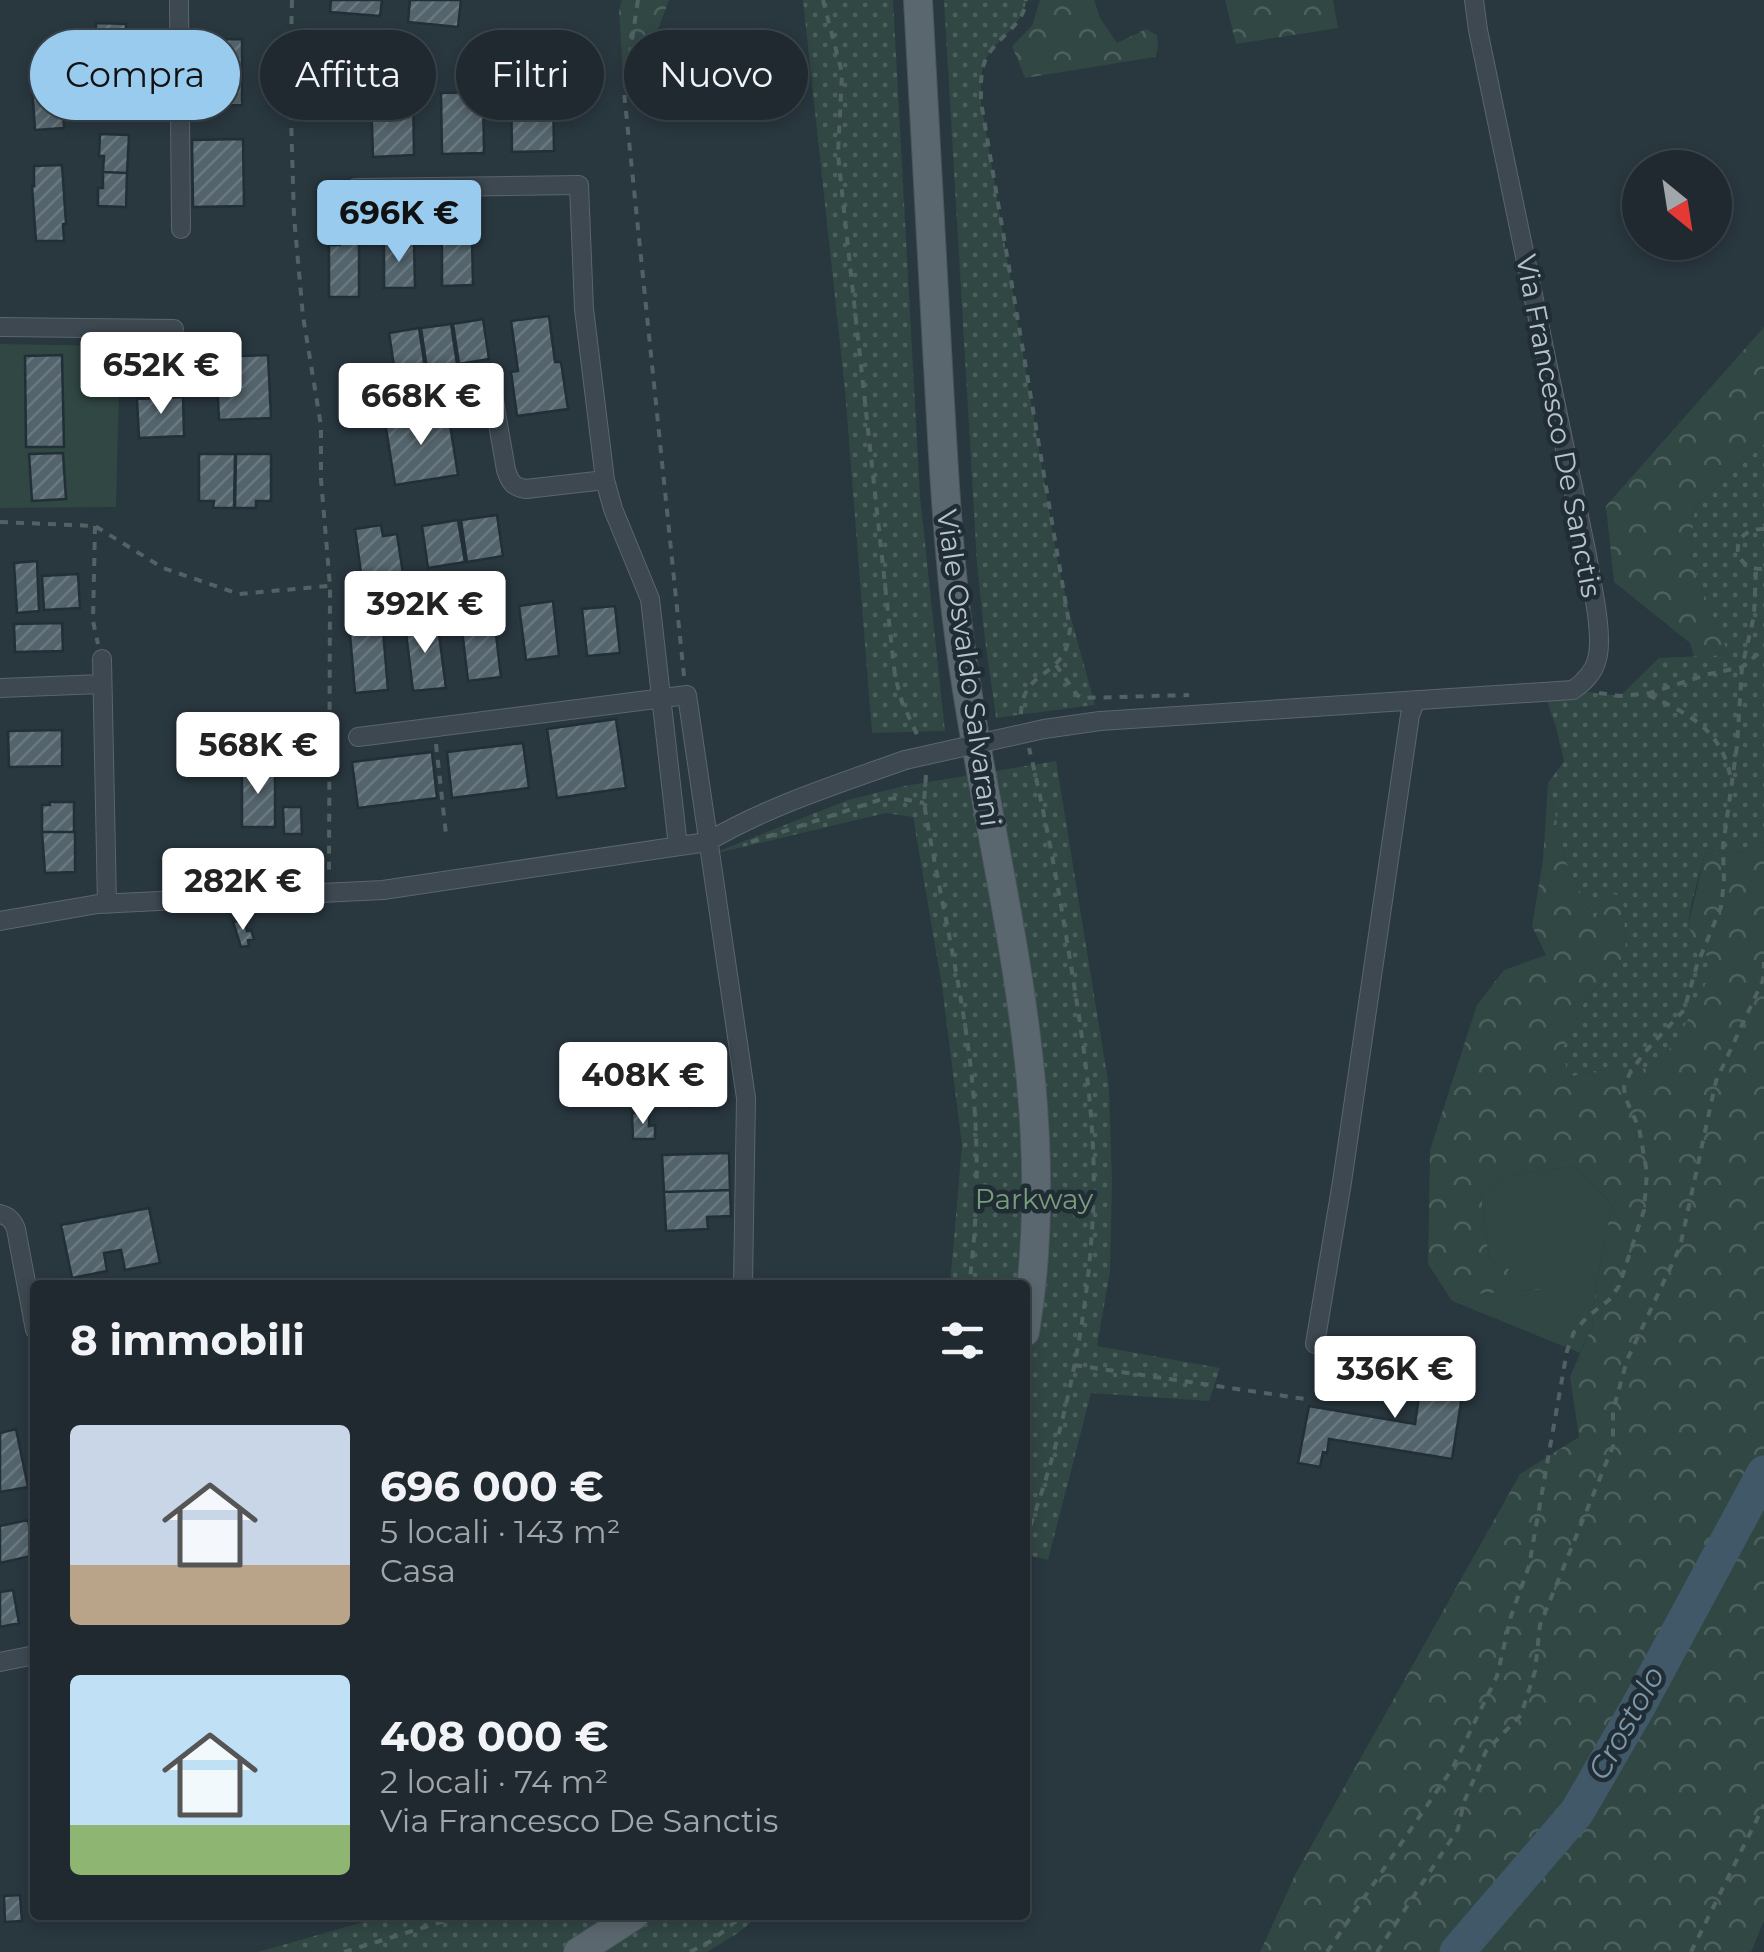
<!DOCTYPE html>
<html lang="it">
<head>
<meta charset="utf-8">
<style>
  body { margin:0; font-family:Montserrat,sans-serif; background:#273137; color:#f1f3f6; height:100vh; display:flex; flex-direction:column; font-size:38px; white-space:nowrap }
  * { box-sizing:border-box; margin:0 }
  p { font-size:32px; color:#a1a6aa }
  .icon { flex:none; width:55px; height:55px; fill:none; stroke:currentColor; stroke-width:2; stroke-linecap:round; stroke-linejoin:round }
  .map { position:relative; flex:1; overflow:hidden }
  .sheet { position:absolute; left:30px; top:1280px; width:1000px; height:640px; display:flex; flex-direction:column; background:#1f292f; border-radius:10px; box-shadow:0 5px 15px #0003,0 0 0 2px #3c454b }
  .sheet>* { flex:none }
  .top-card { position:absolute; left:30px; top:30px; width:1000px; height:90px; display:flex; gap:20px }
  .needle { width:65px; rotate:150deg }
  .controls { position:absolute; left:1622px; top:150px; display:grid; gap:20px }
  .controls a { display:grid; place-items:center; width:110px; height:110px; border-radius:50%; background:#1f292f; box-shadow:0 5px 15px #0003,0 0 0 2px #3c454b; font-size:50px }
  .price { position:absolute; translate:-50% -85px; padding:0 22px; border-radius:10px; background:#fff; color:#222; font-size:32px; line-height:65px; filter:drop-shadow(0 2px 5px #0008) }
  .price::after { content:''; position:absolute; left:50%; top:60px; width:30px; height:22px; margin-left:-15px; background:inherit; clip-path:polygon(0 0,100% 0,50% 100%) }
  .price.current { background:#99cbef; color:#111 }
  ul { padding:0; list-style:none }
  li { display:flex; align-items:center; gap:30px; height:250px; padding:0 40px }
  li span { display:grid; place-items:center; flex:none; width:280px; height:200px; border-radius:10px; color:#555 }
  li>.icon { margin-inline-start:auto }
  span .icon { width:120px; height:120px; fill:#fffc; stroke-width:1 }
  li b { font-size:42px }
  h2 { display:flex; justify-content:space-between; align-items:center; height:120px; padding:0 40px; font-size:42px }
  .tag { padding:0 35px; border-radius:45px; background:#1f292f; box-shadow:0 5px 15px #0003,0 0 0 2px #3c454b; font-size:35px; line-height:90px }
  .tag.current { background:#99cbef; color:#111 }
  .map>svg:first-child { display:block }
</style>
</head>
<body>
<div class="map">
<svg width="1764" height="1952" viewBox="0 0 1764 1952">
  <defs>
    <pattern id="forest-crowns" width="20" height="18" patternUnits="userSpaceOnUse" patternTransform="scale(2.5)"><rect width="20" height="18" fill="#314743"/><path d="M2 6a3 3 0 1 1 6 0M12 15a3 3 0 1 1 6 0" fill="none" stroke="#4d605d"/></pattern>
    <pattern id="park-dots" width="8" height="8" patternUnits="userSpaceOnUse" patternTransform="scale(2.5)"><rect width="8" height="8" fill="#314743"/><path d="M2 2h.1M6 6h.1" fill="none" stroke="#4d605d" stroke-width="1.8" stroke-linecap="round"/></pattern>
    <pattern id="building-hatch" width="6" height="6" patternUnits="userSpaceOnUse" patternTransform="scale(2.5)"><rect width="6" height="6" fill="#54646c"/><path d="M-1 1l2-2M0 6l6-6M5 7l2-2" fill="none" stroke="#6a7980"/></pattern>
  </defs>
  <rect width="100%" height="100%" fill="#29373f"/>
  <path fill="#314743" d="M0 344 120 346 116 507 0 508Z
    M1575 1166 1612 1204 1597 1280 1592 1326 1580 1353 1452 1301 1475 1294 1544 1289 1489 1259 1481 1195 1509 1176Z"/>
  <path fill="url(#forest-crowns)" d="M622 0H669L639 82 624 92 619 10Z
    M1040 0H1094L1100 18 1117 43 1146 29 1157 35 1158 48 1155 57 1025 78 1012 46 1032 26Z
    M1225 0H1333L1338 28 1236 44Z
    M1764 327V444L1695 506 1690 558 1729 655 1694 657 1690 643 1614 582 1606 506Z
    M1548 783 1567 866 1594 918 1604 891 1623 896 1626 954 1585 1001 1562 1050 1570 1077 1594 1071 1655 1067 1705 854 1746 851 1764 842V1921L1751 1952H1260L1296 1873 1520 1474 1579 1437 1570 1377 1592 1326 1597 1280 1612 1204 1575 1166 1509 1176 1481 1195 1489 1259 1546 1289 1475 1294 1452 1301 1428 1264 1430 1150 1477 1005 1504 970 1546 955 1532 926 1543 860Z"/>
  <path fill="url(#park-dots)" d="M803 0H893L920 496 945 731 872 733 845 390Z
    M944 0H1026C1024 27 995 38 985 61 980 73 981 89 981 102L1057 558 1068 607 1095 705 996 718 985 640 977 563Z
    M1764 444V842L1746 851 1705 854 1692 901 1688 927 1714 967 1679 1037 1655 1068 1594 1071 1569 1077 1562 1050 1585 1001 1626 954 1623 897 1604 891 1595 920 1567 866 1548 783 1564 761 1556 727 1544 692 1573 690 1620 696 1659 658 1729 655 1690 559 1695 506Z
    M1056 761 1109 1087 1112 1181 1110 1272 1097 1346 1220 1368 1209 1401 1091 1393 1048 1560 1032 1556 1025 1573V1285H950L962 1145 942 986 913 817 886 813 709 855 848 800 904 786Z
    M388 1915H760L738 1933 707 1952H258Z"/>
  <g fill="none" stroke-linecap="round" stroke-linejoin="round">
    <path stroke="#405867" stroke-width="35" d="M1457 1952 1577 1812 1639 1705 1764 1473"/>
  </g>
  <path fill="url(#building-hatch)" stroke="#232f37" stroke-width="2.5" d="M331 0H382L380 16 330 12Z
    M410 0H461L458 27 408 22Z
    M96 23 126 24 125 58 100 57 101 42H96Z
    M242 39V105L191 106V40Z
    M61 52 66 107H63L64 128 35 130 31 70H34L33 54Z
    M100 57 125 58 124 93H95L96 73 100 74Z
    M553 90 554 151 512 152 511 91Z
    M483 92 484 153 442 154 441 93Z
    M413 94 414 155 373 157 371 95Z
    M100 134 129 135 127 173 103 172 104 156H99Z
    M243 139 244 206 193 207 192 140Z
    M62 165 66 224H63L64 241H36L32 186H34V166Z
    M103 172 127 173 126 207 98 206V188H103Z
    M340 234H359V297H329V245H340Z
    M442 239H472L473 285 442 286Z
    M414 241 415 288H384V242Z
    M549 316 555 362H561L568 409 517 416 511 372 518 371 511 321Z
    M483 319 489 359 459 364 453 324Z
    M451 324 457 364 427 369 421 328Z
    M419 328 425 368 395 373 389 333Z
    M62 355 64 447H26L25 356Z
    M268 355 271 418 219 420 216 357Z
    M181 356 183 395 137 397 135 358Z
    M183 397 184 436 139 438 137 399Z
    M448 412 458 475 395 485 385 422Z
    M63 453 66 499 32 501 29 454Z
    M199 454H235L234 508H213L214 501H199Z
    M236 454H271V501H256V508H235Z
    M497 515 503 556 467 562 461 520Z
    M458 520 465 562 428 568 422 526Z
    M381 525 383 536 397 534 403 574 362 580 355 529Z
    M37 561 39 611 17 613 14 563Z
    M78 574 80 608 44 610 42 576Z
    M553 601 559 656 526 660 519 606Z
    M615 606 620 653 587 656 582 609Z
    M493 609 501 677 468 681 460 613Z
    M437 619 446 688 413 691 405 624Z
    M62 623 63 651 15 652 14 624Z
    M383 631 388 690 355 693 350 634Z
    M616 719 626 788 557 798 547 729Z
    M62 730V766L9 767 8 731Z
    M523 743 529 788 452 798 447 752Z
    M432 752 437 798 358 808 352 762Z
    M242 767H275V827H242Z
    M50 802H74V832H42V805H50Z
    M283 807H301L302 834H284Z
    M42 832H75V872L45 873Z
    M244 920 247 931 251 930 254 939 248 940 249 946 241 947 233 922Z
    M720 1070 724 1102 689 1107 684 1075Z
    M632 1113H649V1126L655 1125V1139H633Z
    M729 1153 730 1190 664 1192 662 1155Z
    M730 1190 731 1216 707 1217 708 1229 666 1231 664 1192Z
    M149 1208 160 1263 125 1270 121 1250 104 1253 107 1271 72 1278 61 1225Z
    M1424 1361 1467 1365 1452 1459 1329 1439 1327 1453 1323 1452 1320 1467 1298 1463 1309 1406 1415 1424Z
    M16 1429 28 1487 0 1492V1433Z
    M28 1520 35 1555 0 1563V1526Z
    M13 1590 19 1623 0 1627V1592Z
    M20 1895 22 1921 5 1922 4 1896Z"/>
  <g fill="none" stroke-linecap="round" stroke-linejoin="round">
    <defs>
      <path id="street" d="M179 0 181 229
        M356 188 579 185 584 309 605 480 613 509 650 599 678 846
        M0 327 174 329
        M372 398 480 382 489 387 493 395 506 470C510 482 513 487 526 489L605 480
        M102 659 107 904
        M0 688 101 684
        M1044 729 1100 721 1573 690C1584 682 1594 673 1597 659 1604 634 1591 582 1587 555L1478 30 1474 0
        M358 737 687 695 746 1098 743 1285
        M0 921 98 904 383 890 707 842C768 806 838 784 905 760
        M0 1214C9 1216 13 1221 16 1229L35 1330
        M1315 1344 1342 1182 1410 715 1416 700
        M0 1662 35 1655"/>
      <path id="primary" d="M918 0C924 116 931 232 937 348 942 436 946 524 956 612 985 854 1066 1087 1025 1332
        M578 1952 635 1915"/>
    </defs>
    <use href="#street" stroke="#5a666d" stroke-width="20"/>
    <use href="#primary" stroke="#49545c" stroke-width="30"/>
    <path stroke="#506362" stroke-width="4" stroke-dasharray="8 8" stroke-linecap="butt" d="M292 0 290 83 294 217 303 316 321 426V479L330 586 329 873
      M638 0 624 92 684 676
      M823 0 842 73 838 154 840 174 895 676 902 702 920 741
      M0 522 95 526 163 568 239 594 328 586
      M95 526 93 621 98 644
      M1764 529C1728 528 1730 571 1764 569
      M1056 665 1077 695 1082 698 1189 695
      M1599 693 1620 696 1650 693 1709 674 1742 667 1764 649
      M1648 695C1690 714 1723 731 1731 780
      M1021 714C1022 672 1056 678 1067 646 1069 640 1069 634 1070 629L981 102C981 89 980 73 985 61 995 37 1024 27 1026 0
      M436 744 446 834
      M926 775 924 803C937 882 956 960 967 1039 979 1120 980 1204 969 1285
      M751 842 879 800 898 798 924 803
      M1074 1365 1305 1399
      M1025 1541C1064 1434 1087 1328 1093 1215 1097 1133 1085 1053 1072 972 1060 897 1047 822 1029 748
      M344 1952 464 1915
      M690 1952 711 1941 744 1915
      M1327 1952 1452 1769 1497 1676 1511 1616 1529 1566 1567 1351 1574 1332 1587 1317 1609 1300 1619 1286 1644 1210 1647 1173 1639 1128 1625 1097 1624 1087 1630 1073 1644 1053 1684 1010 1697 965 1721 907 1724 882 1723 846 1737 746 1742 667 1754 616 1756 570
      M1377 1952 1458 1829 1464 1802 1486 1751 1521 1715 1535 1671 1540 1625 1613 1446V1411L1627 1360 1680 1247 1716 1081 1763 980 1764 962
      M1691 1952 1764 1805"/>
    <use href="#street" stroke="#3d4850" stroke-width="18"/>
    <use href="#primary" stroke="#5b676f" stroke-width="28"/>
    <defs>
      <path id="street-bridge" d="M905 760 1044 729"/>
    </defs>
    <use href="#street-bridge" stroke="#5a666d" stroke-width="20" stroke-linecap="butt"/>
    <use href="#street-bridge" stroke="#3d4850" stroke-width="18"/>
  </g>
  <g text-anchor="middle" dominant-baseline="central" stroke-width="9" stroke-linejoin="round" paint-order="stroke">
    <g font-size="28" fill="#b9c3ca" stroke="#212d35">
      <text transform="translate(1559 426) rotate(79)">Via Francesco De Sanctis</text>
      <text transform="translate(969 668) rotate(82)">Viale Osvaldo Salvarani</text>
    </g>
    <g font-size="28" fill="#7a9d7b" stroke="#212d35">
      <text x="1034" y="1199">Parkway</text>
    </g>
    <g font-size="30" font-style="italic" fill="#7d98aa" stroke="#212d35">
      <text transform="translate(1626 1723) rotate(-61)">Crostolo</text>
    </g>
  </g>
</svg>
<div class="controls">
<a><svg class="needle" viewBox="-14 -14 28 28"><path d="M0-13l5 13h-10z" fill="#e53935"/><path d="M0 13l5-13h-10z" fill="#a1a6aa"/></svg></a>
</div>
<b class="price current" style="left:399px;top:265px">696K €</b>
<b class="price" style="left:161px;top:417px">652K €</b>
<b class="price" style="left:421px;top:448px">668K €</b>
<b class="price" style="left:425px;top:656px">392K €</b>
<b class="price" style="left:258px;top:797px">568K €</b>
<b class="price" style="left:243px;top:933px">282K €</b>
<b class="price" style="left:643px;top:1127px">408K €</b>
<b class="price" style="left:1395px;top:1421px">336K €</b>
<div class="top-card">
<a class="tag current">Compra</a>
<a class="tag">Affitta</a>
<a class="tag">Filtri</a>
<a class="tag">Nuovo</a>
</div>
<section class="sheet">
<h2>8 immobili<svg class="icon" aria-label="filters" viewBox="0 0 24 24"><path d="M4 7h16M4 17h16"/><circle cx="9" cy="7" r="2"/><circle cx="15" cy="17" r="2"/></svg></h2>
<ul>
<li><span style="background:linear-gradient(#c9d6e8 70%,#b9a48a 0)"><svg class="icon" aria-label="home" viewBox="0 0 24 24"><path d="M3 11l9-7 9 7M6 9v11h12V9"/></svg></span><div><b>696 000 €</b><p>5 locali · 143 m²</p><p>Casa</p></div></li>
<li><span style="background:linear-gradient(#bfe0f5 75%,#8fb573 0)"><svg class="icon" aria-label="home" viewBox="0 0 24 24"><path d="M3 11l9-7 9 7M6 9v11h12V9"/></svg></span><div><b>408 000 €</b><p>2 locali · 74 m²</p><p>Via Francesco De Sanctis</p></div></li>
</ul>
</section>
</div>
</body>
</html>
